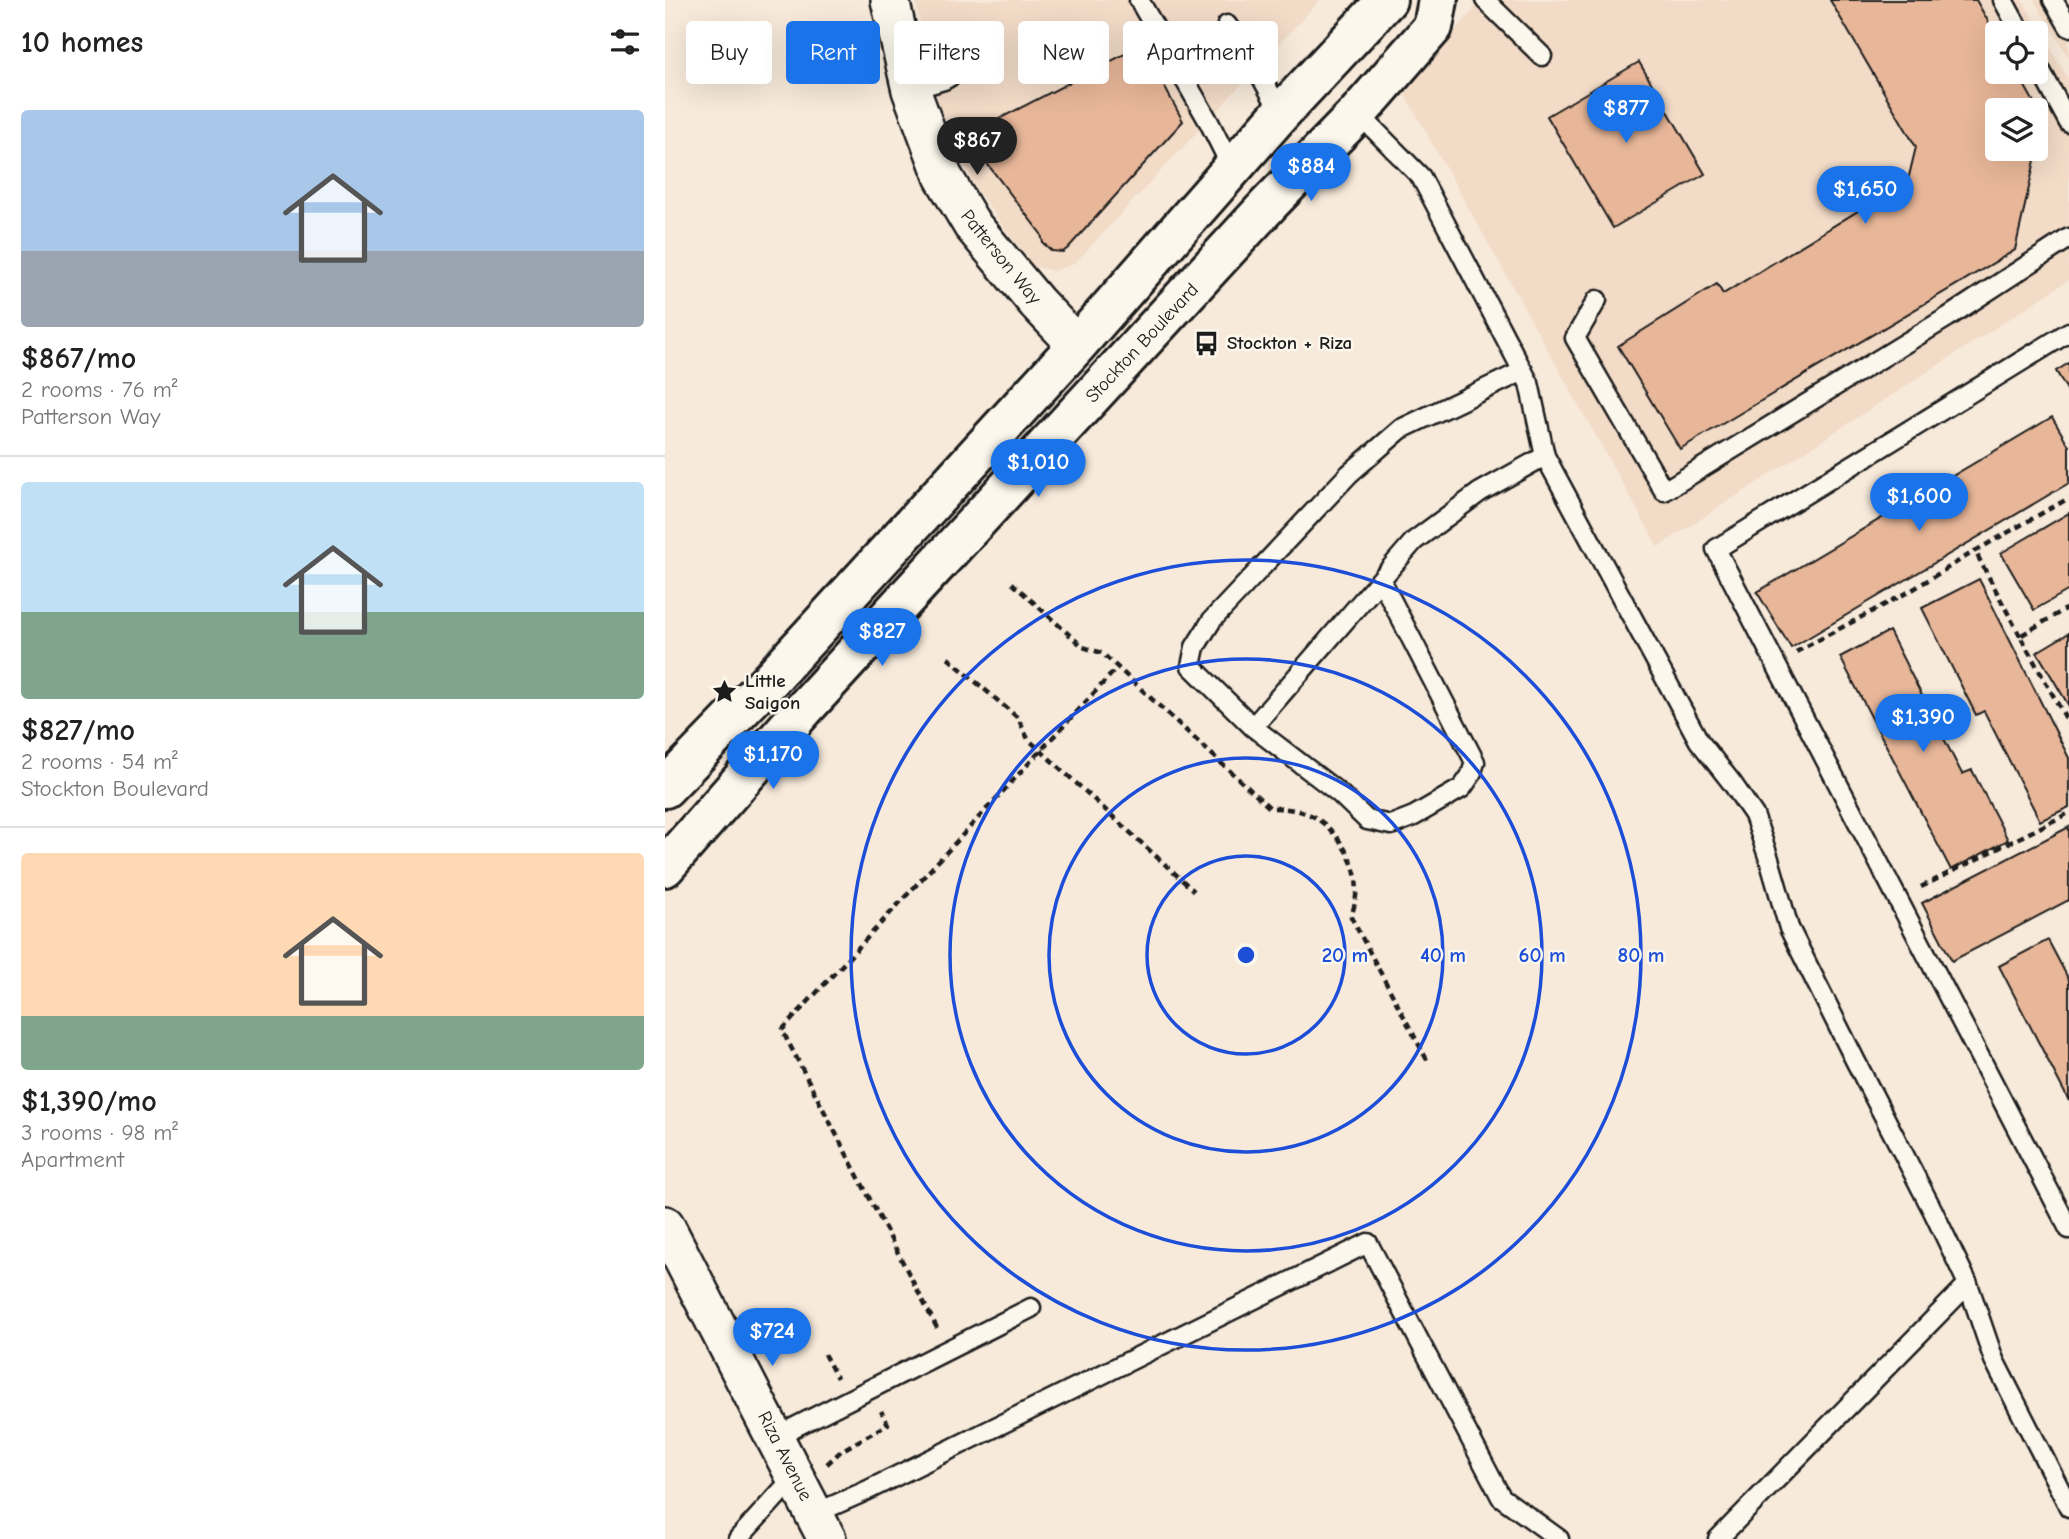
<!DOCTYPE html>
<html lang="en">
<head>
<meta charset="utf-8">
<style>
  body { margin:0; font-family:"Comic Neue",sans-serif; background:#f2f2f2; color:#222; height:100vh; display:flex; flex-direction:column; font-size:26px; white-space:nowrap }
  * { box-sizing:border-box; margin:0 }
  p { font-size:23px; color:#767676 }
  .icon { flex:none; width:38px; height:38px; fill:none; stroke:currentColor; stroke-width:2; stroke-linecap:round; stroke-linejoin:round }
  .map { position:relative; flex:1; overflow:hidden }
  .details { display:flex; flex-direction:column; background:#fff; width:665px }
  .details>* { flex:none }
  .guide { position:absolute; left:21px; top:21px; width:665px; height:63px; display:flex; gap:14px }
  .fabs { position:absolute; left:1320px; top:21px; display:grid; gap:14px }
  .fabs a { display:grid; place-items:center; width:63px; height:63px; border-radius:7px; background:#fff; box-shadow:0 7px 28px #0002; font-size:35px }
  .price { position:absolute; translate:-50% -60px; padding:0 16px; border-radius:24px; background:#1a73e8; color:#fff; font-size:23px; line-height:46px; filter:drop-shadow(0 2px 4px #0008) }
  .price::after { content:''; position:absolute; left:50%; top:42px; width:21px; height:16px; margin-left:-10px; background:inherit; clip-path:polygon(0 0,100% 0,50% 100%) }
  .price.current { background:#222; color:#fff }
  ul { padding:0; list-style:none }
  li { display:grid; align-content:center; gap:14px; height:371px; padding:0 21px }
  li+li { border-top:2px solid #e0e0e0 }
  li span { display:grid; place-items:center; height:217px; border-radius:7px; color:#555 }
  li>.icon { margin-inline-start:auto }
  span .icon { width:126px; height:126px; fill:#fffc; stroke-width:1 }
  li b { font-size:30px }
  h2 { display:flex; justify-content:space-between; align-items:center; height:84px; padding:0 21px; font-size:30px }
  .pill { padding:0 24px; border-radius:7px; background:#fff; box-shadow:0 7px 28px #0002; font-size:24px; line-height:63px }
  .pill.current { background:#1a73e8; color:#fff }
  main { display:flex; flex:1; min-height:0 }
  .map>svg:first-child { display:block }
</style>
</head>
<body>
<main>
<section class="details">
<h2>10 homes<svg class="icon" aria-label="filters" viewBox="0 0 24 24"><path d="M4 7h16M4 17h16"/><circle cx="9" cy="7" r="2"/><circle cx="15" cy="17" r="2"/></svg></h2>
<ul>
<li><span style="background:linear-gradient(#a9c7e8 65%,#9aa5b1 0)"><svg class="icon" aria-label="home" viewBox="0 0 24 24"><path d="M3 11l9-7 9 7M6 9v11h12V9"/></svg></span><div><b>$867/mo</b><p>2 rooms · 76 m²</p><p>Patterson Way</p></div></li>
<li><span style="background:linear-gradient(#bfe0f5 60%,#7fa58c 0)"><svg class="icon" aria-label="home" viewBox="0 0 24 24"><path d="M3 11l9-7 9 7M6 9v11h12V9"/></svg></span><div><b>$827/mo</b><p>2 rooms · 54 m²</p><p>Stockton Boulevard</p></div></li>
<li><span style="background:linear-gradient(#ffd9b3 75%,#7fa58c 0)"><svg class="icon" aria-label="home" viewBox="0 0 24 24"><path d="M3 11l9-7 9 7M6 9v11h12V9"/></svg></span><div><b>$1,390/mo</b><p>3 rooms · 98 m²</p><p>Apartment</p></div></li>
</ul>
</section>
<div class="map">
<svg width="1404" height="1539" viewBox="0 0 1404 1539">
  <rect width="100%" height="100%" fill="#f7eadb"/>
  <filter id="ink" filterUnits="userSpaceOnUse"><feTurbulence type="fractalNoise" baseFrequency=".0143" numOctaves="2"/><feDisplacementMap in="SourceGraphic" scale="14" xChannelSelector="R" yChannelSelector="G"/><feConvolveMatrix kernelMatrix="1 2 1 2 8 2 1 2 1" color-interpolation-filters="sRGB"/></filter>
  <g filter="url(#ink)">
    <path fill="#f2dbc7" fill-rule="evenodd" d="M250 0H655L410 263 389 271 367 266 309 186 275 111Z
      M817 0H1357L1404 80V280L993 547 738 91ZM1332 33H1370V72H1332ZM1332 110H1370V149H1332Z
      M1369 0H1404V58Z"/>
    <path fill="#e8b799" stroke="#1c1c1c" stroke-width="2" fill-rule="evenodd" d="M1165 0H1311L1332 37V72H1352L1379 120 1350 250 1015 449 953 346 1052 284 1058 294 1243 180 1251 147ZM1332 110H1370V149H1332Z
      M477 45 518 121 403 248 398 252 387 251 378 243 376 234 301 136Z
      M974 62 1040 174 948 228 882 116Z
      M1404 363V393L1391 371Z
      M1387 417 1404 446V483L1126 648 1092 592Z
      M1404 513V590L1369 610 1336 553Z
      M1314 579 1404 758V807L1375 821 1319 711 1311 715 1257 608Z
      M1224 631 1297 774 1307 770 1343 840 1286 870 1175 657Z
      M1404 633V706L1372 652Z
      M1404 827V900L1287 961 1257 903Z
      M1383 940 1404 980V1101L1334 966Z"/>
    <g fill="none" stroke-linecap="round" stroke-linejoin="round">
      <defs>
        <path id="service" d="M474 0 544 122 567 168
          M820 0 877 56
          M1338 0 1356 33
          M1388 0 1404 27
          M562 25 593 71 616 113
          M1370 60 1404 123
          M246 90 279 80 296 70
          M693 113 756 177 864 383 880 456 1034 741 1067 783 1089 815 1104 859 1124 928 1191 1062 1268 1211 1303 1284 1329 1360 1404 1507
          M932 300 910 338 999 491 1283 317 1404 238
          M1404 332 1051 549 1404 1229
          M858 371 736 429 684 474 547 620 530 647 526 666 588 727 749 541 815 492 880 456
          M588 727 674 793 702 820 726 825 749 816 797 788 806 775 810 762 716 580
          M110 1437 366 1308
          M149 1514 201 1491 703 1243 836 1497 894 1539
          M73 1539 130 1476
          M1053 1539 1303 1284"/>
        <path id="minor" d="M225 0 246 90 278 176 307 225 372 303 412 345
          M0 1225 162 1539"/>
        <path id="secondary" d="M0 788 103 682 412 345 616 113 722 0
          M0 867 138 710 252 586 605 203 693 113 768 27 773 0"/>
      </defs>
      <use href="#service" stroke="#1c1c1c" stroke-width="23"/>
      <use href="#minor" stroke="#1c1c1c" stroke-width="42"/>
      <use href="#secondary" stroke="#1c1c1c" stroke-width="44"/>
      <path stroke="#1c1c1c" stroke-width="4.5" stroke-dasharray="7 5" stroke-linecap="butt" d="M347 583 418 647 437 653 605 808C618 808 631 809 643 814 666 823 688 855 691 879 693 891 690 905 686 917L762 1060
        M1404 607 1355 636 1404 724
        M1355 636 1310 551 1404 498
        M1131 652 1247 590 1310 551
        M283 658 353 718 363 739 529 891
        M1256 887 1404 813
        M272 1328 117 1030 452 668
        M159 1354 172 1378
        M162 1464 176 1451 223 1424 216 1411"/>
      <use href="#service" stroke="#fbf7ec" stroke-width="18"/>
      <use href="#minor" stroke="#fbf7ec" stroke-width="37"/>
      <use href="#secondary" stroke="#fbf7ec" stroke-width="38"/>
    </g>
  </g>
  <g fill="none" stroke="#1d4ed8" stroke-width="3.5">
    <circle cx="581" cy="955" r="99"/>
    <circle cx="581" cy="955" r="197"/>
    <circle cx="581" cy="955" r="296"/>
    <circle cx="581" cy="955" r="395"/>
  </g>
  <defs>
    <symbol id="bus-bare" viewBox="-9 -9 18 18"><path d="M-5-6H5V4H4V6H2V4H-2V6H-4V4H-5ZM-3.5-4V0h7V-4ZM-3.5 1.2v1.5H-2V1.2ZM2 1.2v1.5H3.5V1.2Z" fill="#1c1c1c" stroke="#fbf7ec" stroke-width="2.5" paint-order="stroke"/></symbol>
    <symbol id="sight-bare" viewBox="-9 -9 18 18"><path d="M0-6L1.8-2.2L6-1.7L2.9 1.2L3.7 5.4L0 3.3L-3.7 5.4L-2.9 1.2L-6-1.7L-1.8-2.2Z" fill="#1c1c1c" stroke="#fbf7ec" stroke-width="2.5" paint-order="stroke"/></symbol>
  </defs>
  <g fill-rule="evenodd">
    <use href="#bus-bare" x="524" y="326" width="35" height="35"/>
    <use href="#sight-bare" x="42" y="674" width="35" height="35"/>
  </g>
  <g text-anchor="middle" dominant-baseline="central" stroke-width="5" stroke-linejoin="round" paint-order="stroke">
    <g font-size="19" fill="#1c1c1c" stroke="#fbf7ec">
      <text transform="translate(336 257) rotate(51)">Patterson Way</text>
      <text transform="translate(477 343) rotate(-47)">Stockton Boulevard</text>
      <text transform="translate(120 1456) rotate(63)">Riza Avenue</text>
    </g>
    <g font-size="19" font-weight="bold" fill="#1c1c1c" stroke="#fbf7ec" text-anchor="start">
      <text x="562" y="343">Stockton + Riza</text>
      <text x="80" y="681">Little<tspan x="80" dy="22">Saigon</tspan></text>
    </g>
  </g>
  <circle cx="581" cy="955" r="10" fill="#1d4ed8" stroke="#fbf7ec" stroke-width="3.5"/>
  <g font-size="21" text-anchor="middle" font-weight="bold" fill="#1d4ed8" stroke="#fbf7ec" stroke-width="5" stroke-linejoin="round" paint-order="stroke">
    <text x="680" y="962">20 m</text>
    <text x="778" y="962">40 m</text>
    <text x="877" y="962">60 m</text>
    <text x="976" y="962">80 m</text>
  </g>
</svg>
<div class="fabs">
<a><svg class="icon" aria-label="locate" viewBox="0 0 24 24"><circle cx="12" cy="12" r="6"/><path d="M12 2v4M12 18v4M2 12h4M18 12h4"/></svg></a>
<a><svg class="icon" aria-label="layers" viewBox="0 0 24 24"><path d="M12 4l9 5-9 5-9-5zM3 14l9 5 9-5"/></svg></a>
</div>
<b class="price" style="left:961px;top:145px">$877</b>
<b class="price current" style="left:312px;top:177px">$867</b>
<b class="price" style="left:646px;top:203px">$884</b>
<b class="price" style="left:1200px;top:226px">$1,650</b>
<b class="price" style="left:373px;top:499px">$1,010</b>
<b class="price" style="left:1254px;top:533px">$1,600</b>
<b class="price" style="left:217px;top:668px">$827</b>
<b class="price" style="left:1258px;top:754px">$1,390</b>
<b class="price" style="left:108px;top:791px">$1,170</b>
<b class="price" style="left:107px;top:1368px">$724</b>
<div class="guide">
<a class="pill">Buy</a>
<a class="pill current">Rent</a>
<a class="pill">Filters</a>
<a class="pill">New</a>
<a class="pill">Apartment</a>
</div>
</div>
</main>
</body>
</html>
